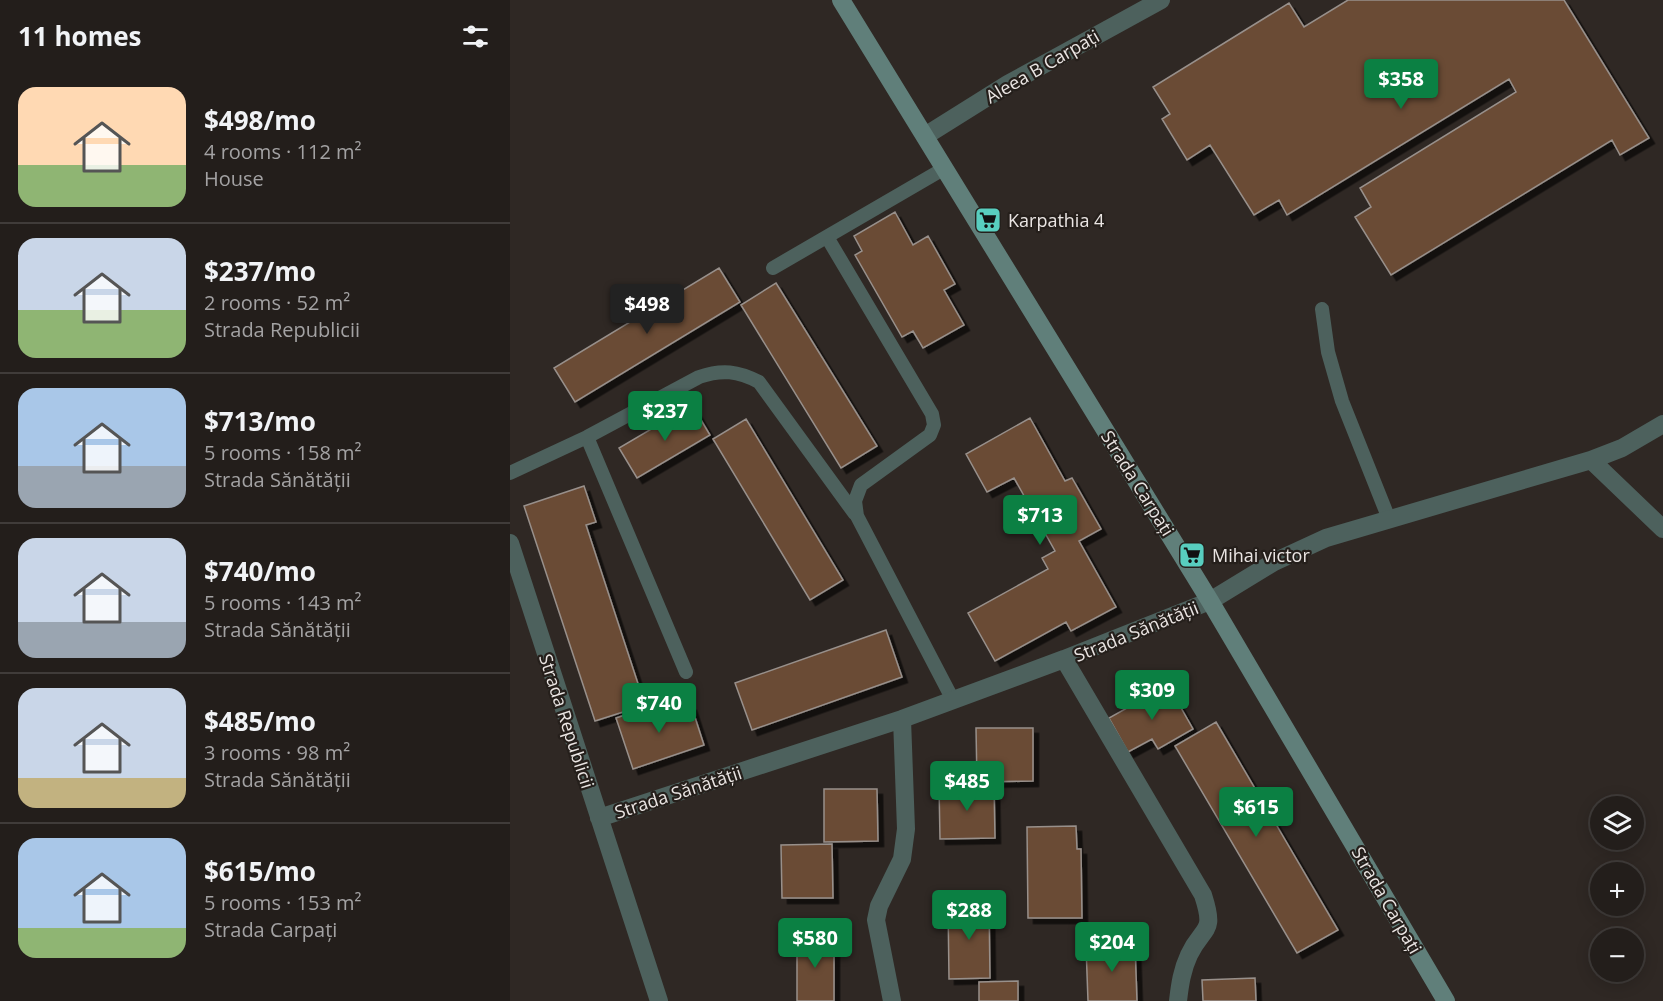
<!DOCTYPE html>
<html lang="en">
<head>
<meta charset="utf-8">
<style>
  body { margin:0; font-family:"Open Sans",sans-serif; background:#2f2b28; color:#f1f3f6; height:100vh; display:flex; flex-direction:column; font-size:22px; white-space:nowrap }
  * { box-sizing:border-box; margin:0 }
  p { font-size:20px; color:#a3a2a3 }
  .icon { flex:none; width:33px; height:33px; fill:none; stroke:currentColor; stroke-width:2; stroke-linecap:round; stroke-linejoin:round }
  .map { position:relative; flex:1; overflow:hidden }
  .details { display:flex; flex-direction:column; background:#231e1b; width:510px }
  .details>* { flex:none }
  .controls { position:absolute; left:1080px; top:796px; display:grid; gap:12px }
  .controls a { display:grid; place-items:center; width:54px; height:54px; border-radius:50%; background:#231e1b; box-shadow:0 3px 15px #0003,0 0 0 2px #403c3a; font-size:30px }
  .price { position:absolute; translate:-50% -51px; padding:0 14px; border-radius:6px; background:#0b8043; color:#fff; font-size:20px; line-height:39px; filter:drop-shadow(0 2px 3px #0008) }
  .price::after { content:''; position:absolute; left:50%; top:36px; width:18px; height:14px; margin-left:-9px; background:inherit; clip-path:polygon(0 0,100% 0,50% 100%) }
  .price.selected { background:#222; color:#fff }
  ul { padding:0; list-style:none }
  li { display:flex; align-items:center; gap:18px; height:150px; padding:0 18px }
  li+li { border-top:2px solid #403c3a }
  li span { display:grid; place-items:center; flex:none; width:168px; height:120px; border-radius:18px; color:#555 }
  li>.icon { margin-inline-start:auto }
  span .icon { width:72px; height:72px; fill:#fffc; stroke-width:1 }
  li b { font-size:26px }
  h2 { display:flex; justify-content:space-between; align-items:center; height:72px; padding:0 18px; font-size:26px }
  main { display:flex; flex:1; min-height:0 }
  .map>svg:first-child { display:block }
</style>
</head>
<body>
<main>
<section class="details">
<h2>11 homes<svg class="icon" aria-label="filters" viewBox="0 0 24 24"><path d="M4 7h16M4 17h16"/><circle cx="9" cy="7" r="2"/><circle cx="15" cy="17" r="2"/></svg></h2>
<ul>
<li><span style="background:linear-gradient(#ffd9b3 65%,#8fb573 0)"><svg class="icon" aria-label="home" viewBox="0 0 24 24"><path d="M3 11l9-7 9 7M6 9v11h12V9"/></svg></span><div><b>$498/mo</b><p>4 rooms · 112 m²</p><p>House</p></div></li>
<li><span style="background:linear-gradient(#c9d6e8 60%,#8fb573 0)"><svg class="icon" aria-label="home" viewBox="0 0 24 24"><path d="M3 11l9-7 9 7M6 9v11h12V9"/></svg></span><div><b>$237/mo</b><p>2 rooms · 52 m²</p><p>Strada Republicii</p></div></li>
<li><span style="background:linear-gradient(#a9c7e8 65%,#9aa5b1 0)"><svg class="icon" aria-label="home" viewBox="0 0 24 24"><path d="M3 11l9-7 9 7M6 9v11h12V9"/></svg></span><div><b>$713/mo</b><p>5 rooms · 158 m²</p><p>Strada Sănătății</p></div></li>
<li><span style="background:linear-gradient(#c9d6e8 70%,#9aa5b1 0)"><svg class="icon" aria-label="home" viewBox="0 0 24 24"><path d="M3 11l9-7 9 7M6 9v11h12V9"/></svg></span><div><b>$740/mo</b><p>5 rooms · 143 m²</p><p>Strada Sănătății</p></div></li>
<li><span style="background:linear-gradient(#c9d6e8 75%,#c2b280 0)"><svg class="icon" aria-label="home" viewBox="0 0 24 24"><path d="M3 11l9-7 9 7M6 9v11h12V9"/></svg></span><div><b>$485/mo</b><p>3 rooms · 98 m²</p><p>Strada Sănătății</p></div></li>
<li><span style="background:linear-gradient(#a9c7e8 75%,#8fb573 0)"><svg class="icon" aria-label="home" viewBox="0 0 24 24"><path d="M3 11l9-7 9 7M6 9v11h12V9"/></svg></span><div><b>$615/mo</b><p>5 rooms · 153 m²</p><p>Strada Carpați</p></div></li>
</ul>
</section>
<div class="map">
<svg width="1153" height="1001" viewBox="0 0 1153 1001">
  <defs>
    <filter id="shadow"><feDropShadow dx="5.5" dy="5.5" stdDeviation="0" flood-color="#0009"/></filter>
  </defs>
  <rect width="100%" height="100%" fill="#2f2824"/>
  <path fill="#6a4b36" stroke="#98908b" stroke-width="1.5" filter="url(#shadow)" d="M838 0H1054L1139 138 1110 155 1102 140 881 275 845 217 861 207 850 188 1006 92 999 79 777 215 769 200 744 215 700 145 677 160 652 119 660 114 643 87 779 3 794 27Z
    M385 212 403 245 418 236 445 284 434 290 454 325 413 348 403 331 392 337 345 255 352 251 344 236Z
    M209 268 230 302 65 402 44 368Z
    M266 283 367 446 331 468 231 305Z
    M182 405 200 435 127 478 109 448Z
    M520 418 555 481 562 478 591 529 569 541 606 607 561 631 556 622 485 661 458 613 538 569 532 558 545 551 504 478 477 492 456 454Z
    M236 419 333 580 300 600 203 439Z
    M74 486 86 522 76 525 135 705 85 721 14 506Z
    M376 630 392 677 242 730 225 683Z
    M658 685 683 729 648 749 642 739 618 752 599 718Z
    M145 705 148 715 181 705 194 745 123 769 106 718Z
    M706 722 828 930 787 953 665 746Z
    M466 728H523V781L467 782Z
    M484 784 485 838 430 839 429 785Z
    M314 789H367L368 841 314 842Z
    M566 826 567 849H571L572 918H518L517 827Z
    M322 844 323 898H272L271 845Z
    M479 903 480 978 439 979 438 904Z
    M287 937 324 938V1001H287Z
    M625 944 627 1001H578L576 946Z
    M745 978 746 1001H693L692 980Z
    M508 981V1001H469V982Z"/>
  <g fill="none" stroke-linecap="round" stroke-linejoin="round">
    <path stroke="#4d615d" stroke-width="14" d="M317 237 422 414 424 425 420 435 351 485 345 501 347 516 443 700
      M263 268 435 168
      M812 309 818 352 832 401 879 519
      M77 437 176 672
      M0 473 77 437 189 377C212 369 228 371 249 382L345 514"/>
    <path stroke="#4d615d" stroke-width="18" d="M415 136 498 84 651 0
      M1081 460 1153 529
      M0 543 149 1001
      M554 659 693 895C706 935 693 925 679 955 672 970 670 984 668 1001
      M89 818 392 719 554 659 700 601 764 562 816 538 1081 460 1112 448 1153 424
      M382 1001 366 920 369 906 392 859 396 829 392 719"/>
    <path stroke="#607f7a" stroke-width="18" d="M331 0 700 601 936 1001"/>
  </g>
  <defs>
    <symbol id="supermarket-square" viewBox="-11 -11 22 22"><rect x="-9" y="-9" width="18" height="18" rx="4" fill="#58cebf" stroke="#251f1b"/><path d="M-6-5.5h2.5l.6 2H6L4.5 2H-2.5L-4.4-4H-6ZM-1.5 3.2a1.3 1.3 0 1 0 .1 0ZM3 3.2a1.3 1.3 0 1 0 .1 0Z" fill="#111"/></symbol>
  </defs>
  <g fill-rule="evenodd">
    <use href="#supermarket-square" x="463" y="205" width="30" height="30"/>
    <use href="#supermarket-square" x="667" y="540" width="30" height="30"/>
  </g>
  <g text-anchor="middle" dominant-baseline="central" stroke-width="4.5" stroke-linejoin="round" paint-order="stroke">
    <g font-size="18" fill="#eae5e3" stroke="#251f1b">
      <text transform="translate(532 66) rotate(-30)">Aleea B Carpați</text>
      <text transform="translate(628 483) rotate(58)">Strada Carpați</text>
      <text transform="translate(626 631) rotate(-22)">Strada Sănătății</text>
      <text transform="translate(57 721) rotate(72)">Strada Republicii</text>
      <text transform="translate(168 792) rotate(-18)">Strada Sănătății</text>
      <text transform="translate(877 900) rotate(60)">Strada Carpați</text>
    </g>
    <g font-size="18" fill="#eae5e3" stroke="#251f1b" text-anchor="start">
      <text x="498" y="220">Karpathia 4</text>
      <text x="702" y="555">Mihai victor</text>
    </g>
  </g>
</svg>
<div class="controls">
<a><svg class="icon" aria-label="layers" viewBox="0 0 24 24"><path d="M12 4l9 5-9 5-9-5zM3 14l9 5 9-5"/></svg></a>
<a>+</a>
<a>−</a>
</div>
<b class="price" style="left:891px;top:110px">$358</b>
<b class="price selected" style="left:137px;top:335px">$498</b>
<b class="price" style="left:155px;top:442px">$237</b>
<b class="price" style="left:530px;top:546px">$713</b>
<b class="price" style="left:642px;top:721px">$309</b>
<b class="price" style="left:149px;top:734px">$740</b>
<b class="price" style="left:457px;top:812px">$485</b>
<b class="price" style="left:746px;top:838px">$615</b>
<b class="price" style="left:459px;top:941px">$288</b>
<b class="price" style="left:305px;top:969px">$580</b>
<b class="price" style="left:602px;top:973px">$204</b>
</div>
</main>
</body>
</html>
